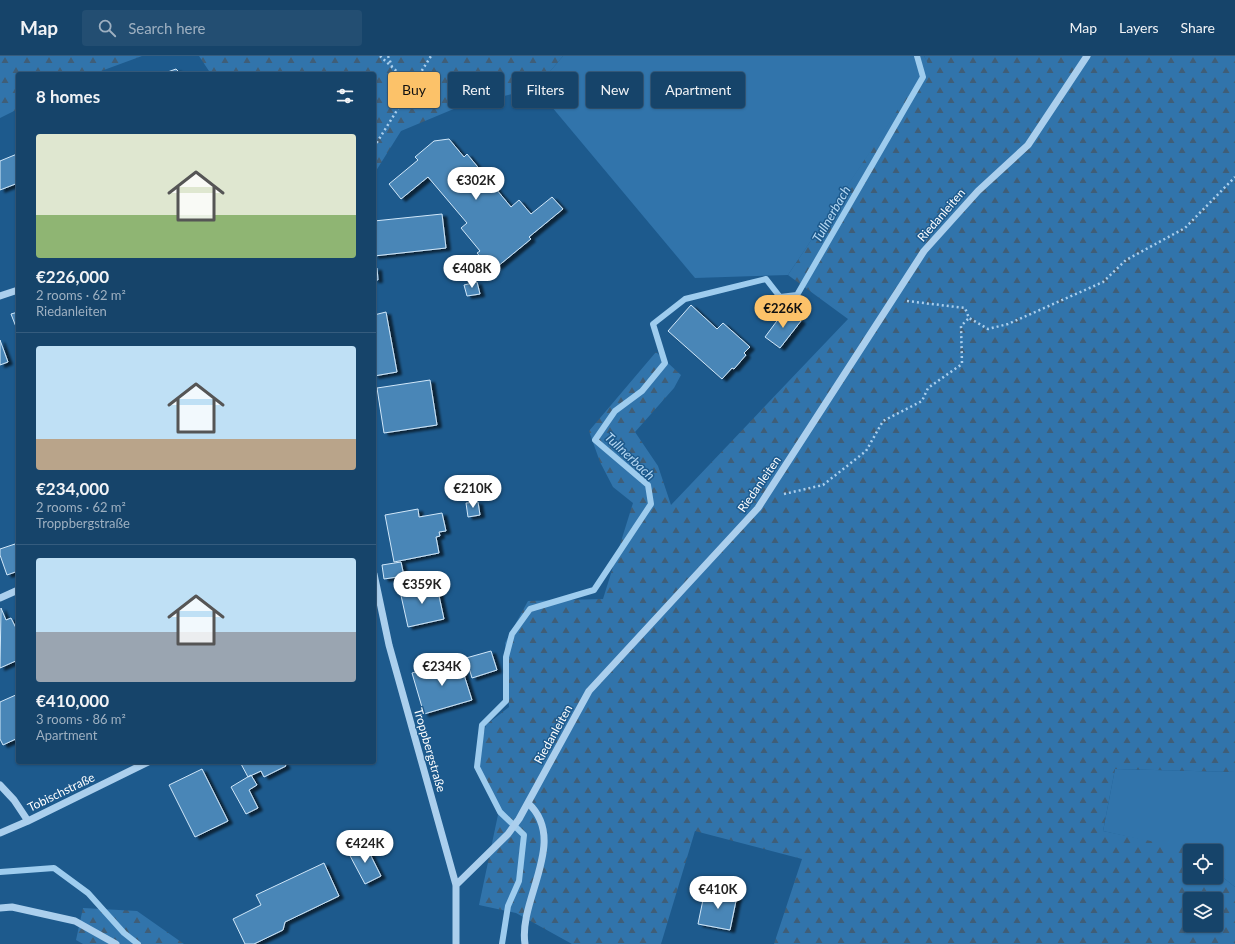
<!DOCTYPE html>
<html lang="en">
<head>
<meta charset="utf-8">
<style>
  body { margin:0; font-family:Lato,sans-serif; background:#234e72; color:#f1f3f6; height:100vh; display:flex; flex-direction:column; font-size:15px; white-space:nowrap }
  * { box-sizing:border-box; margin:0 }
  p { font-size:13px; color:#9eb0c1 }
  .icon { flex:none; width:22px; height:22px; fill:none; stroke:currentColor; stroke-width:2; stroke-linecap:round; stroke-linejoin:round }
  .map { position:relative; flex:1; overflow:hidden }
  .details { position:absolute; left:16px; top:16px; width:360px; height:692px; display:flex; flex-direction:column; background:#16446a; border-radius:4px; box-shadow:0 1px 3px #0004,0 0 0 1px #355c7e }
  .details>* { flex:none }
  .guide { position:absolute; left:388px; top:16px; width:380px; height:36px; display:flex; gap:8px }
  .buttons { position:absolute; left:1183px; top:788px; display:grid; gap:8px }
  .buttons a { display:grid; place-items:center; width:40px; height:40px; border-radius:4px; background:#16446a; box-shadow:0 1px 3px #0004,0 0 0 1px #355c7e; font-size:20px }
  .price { position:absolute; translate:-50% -34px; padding:0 9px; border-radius:14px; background:#fff; color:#222; font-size:13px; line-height:26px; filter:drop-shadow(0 1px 2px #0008) }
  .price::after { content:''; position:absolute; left:50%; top:24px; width:12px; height:9px; margin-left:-6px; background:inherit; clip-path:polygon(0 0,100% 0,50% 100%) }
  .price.on { background:#fcc269; color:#111 }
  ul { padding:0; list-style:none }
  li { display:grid; align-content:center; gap:8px; height:212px; padding:0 20px }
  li+li { border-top:1px solid #355c7e }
  li span { display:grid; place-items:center; height:124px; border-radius:4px; color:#555 }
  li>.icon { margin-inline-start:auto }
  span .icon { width:72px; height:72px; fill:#fffc; stroke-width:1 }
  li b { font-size:17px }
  h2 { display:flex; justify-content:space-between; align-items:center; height:48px; padding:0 20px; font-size:17px }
  .tag { padding:0 14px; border-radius:4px; background:#16446a; box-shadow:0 1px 3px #0004,0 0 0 1px #355c7e; font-size:14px; line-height:36px }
  .tag.on { background:#fcc269; color:#111 }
  header { display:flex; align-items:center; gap:24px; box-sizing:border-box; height:56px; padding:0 20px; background:#16446a; border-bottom:1px solid #355c7e }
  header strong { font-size:19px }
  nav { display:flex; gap:22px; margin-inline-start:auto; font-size:14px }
  .search { width:280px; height:36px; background:#234e72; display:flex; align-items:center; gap:10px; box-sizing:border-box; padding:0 14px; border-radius:4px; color:#9eb0c1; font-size:15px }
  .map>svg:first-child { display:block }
</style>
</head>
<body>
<header>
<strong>Map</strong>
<div class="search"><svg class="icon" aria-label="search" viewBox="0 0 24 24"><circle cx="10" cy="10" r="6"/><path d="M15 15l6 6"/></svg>Search here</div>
<nav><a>Map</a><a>Layers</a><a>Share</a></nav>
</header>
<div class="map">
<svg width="1235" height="888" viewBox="0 0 1235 888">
  <defs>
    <pattern id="forest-firs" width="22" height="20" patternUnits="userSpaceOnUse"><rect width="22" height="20" fill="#3174ab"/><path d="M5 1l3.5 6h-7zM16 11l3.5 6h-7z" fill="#405e77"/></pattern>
    <filter id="shadow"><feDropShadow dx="4.5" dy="2.5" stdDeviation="1" flood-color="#0009"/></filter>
  </defs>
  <rect width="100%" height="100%" fill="#1d5a8d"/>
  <path fill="#3174ab" d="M563 0H924L929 8 788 219 695 222 536 32Z
    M1115 713 1235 716V831L1216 816V795H1191L1103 775Z"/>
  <path fill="url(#forest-firs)" fill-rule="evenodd" d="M0 0H142L93 18H18V53L0 62Z
    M199 0H563L536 32 456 52 401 75 374 118V18H211Z
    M924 0H1235V716L1115 713 1103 775 1189 793 1191 795 1190 821H1216V816L1235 831V888H774L802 803 695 775 661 888H572L516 857 479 849 499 754 476 708 486 669 509 651 505 587 528 545 603 543 633 447 613 431 600 406 589 375 656 296 681 319 674 332 635 376 658 410 671 449 848 263 788 219 928 8ZM1190 843H1216V869H1190Z
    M83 852 137 855 184 888H83L76 884Z"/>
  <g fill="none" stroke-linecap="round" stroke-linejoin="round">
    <path stroke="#9eccee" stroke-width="6" d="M0 816 54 812 88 837 124 877 138 888
      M502 888 508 850 519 825 524 779 500 756 477 711 482 669 506 645V601L512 578 530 553 594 534 651 448 648 429 595 384 615 355 642 335 665 307 653 268 685 243 766 223 780 241 797 239 923 21 917 0"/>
  </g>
  <path fill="#4a86b7" stroke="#d0e7f9" filter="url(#shadow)" d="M176 13 181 18H162Z
    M449 83 464 101 467 98 511 151 519 144 531 158 552 141 563 153 529 181 531 183 497 211 491 203 486 207 477 197 480 195 461 172 467 167 428 121 401 143 389 128 418 104 415 101 434 85Z
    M17 98 18 127 0 134V105Z
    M442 158 446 192 374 200V165Z
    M374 212H377L378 224H374Z
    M477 226 480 238 467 240 464 229Z
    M691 249 717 273 723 267 750 291 744 297 746 299 734 313 732 312 722 323 668 275Z
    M785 254 801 265 780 292 765 281Z
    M18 256V276L11 258Z
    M386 256 397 316 374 320V259Z
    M0 284 8 306 0 309Z
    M430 324 437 369 384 377 377 332Z
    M478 446 480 459 468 461 466 447Z
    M418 453 419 461 442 457 446 475 439 476 440 480 436 481 439 497 394 506 385 459Z
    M15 488 18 498V515L7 519 0 499V493Z
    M401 506 404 520 384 523 382 509Z
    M436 526 444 563 408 571 400 535Z
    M1 552 6 564 11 562 18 576V583L16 584 18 588V604L0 612Z
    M491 595 497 614 472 622 466 602Z
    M459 603 472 644 424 658 412 617Z
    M18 638V682L3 689 0 683V646Z
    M240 706H283L286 710 264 721 261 715 248 721Z
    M202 713 228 765 195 781 169 729Z
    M251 719 257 729 249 734 258 752 246 758 231 731Z
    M365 788 381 820 365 828 348 796Z
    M324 807 339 840 285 866 283 874 254 888H245L233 863 261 849 256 839Z
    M705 834 737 840 730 874 698 868Z"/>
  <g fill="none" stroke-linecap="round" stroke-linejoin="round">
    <path stroke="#abcfed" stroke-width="2.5" stroke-dasharray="2 3" stroke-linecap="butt" d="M380 0 404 22 411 32
      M388 0 392 10
      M374 91 431 0
      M907 245 965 252 969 262 988 273 1008 268 1103 226 1126 204 1185 172 1235 121
      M784 438 823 429 866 395 883 365 922 345 928 332 962 308 961 270 969 262"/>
    <path stroke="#abcfed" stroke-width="7" d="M0 240 18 234
      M374 518 389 589 456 829V888
      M0 542 18 534
      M0 729 14 744 28 765 0 777
      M28 765 148 706
      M456 829 508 778 519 763 589 635 758 452 924 195 978 135 1028 89 1087 0
      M0 852 12 851 75 865 116 888
      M525 888C518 843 569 785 528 747"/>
  </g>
  <g text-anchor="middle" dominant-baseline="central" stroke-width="3" stroke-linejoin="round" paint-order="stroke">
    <g font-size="12" fill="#fff" stroke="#1d5a8d">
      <text transform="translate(941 159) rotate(-49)">Riedanleiten</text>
      <text transform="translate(759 428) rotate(-55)">Riedanleiten</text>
      <text transform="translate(553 678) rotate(-61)">Riedanleiten</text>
      <text transform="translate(430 694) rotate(74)">Troppbergstraße</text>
      <text transform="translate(61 736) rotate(-26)">Tobischstraße</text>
    </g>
    <g font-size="13" font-style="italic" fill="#b6d9f4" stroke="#1d5a8d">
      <text transform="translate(831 158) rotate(-60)">Tullnerbach</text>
      <text transform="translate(630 400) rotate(43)">Tullnerbach</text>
    </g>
  </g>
</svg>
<div class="buttons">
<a><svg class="icon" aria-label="locate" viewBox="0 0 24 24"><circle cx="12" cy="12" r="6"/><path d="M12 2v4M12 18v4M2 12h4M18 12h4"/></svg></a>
<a><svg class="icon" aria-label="layers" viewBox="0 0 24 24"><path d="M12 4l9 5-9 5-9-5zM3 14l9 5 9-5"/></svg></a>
</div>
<b class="price" style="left:476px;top:145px">€302K</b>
<b class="price" style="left:472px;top:233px">€408K</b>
<b class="price on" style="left:783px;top:273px">€226K</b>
<b class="price" style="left:473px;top:453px">€210K</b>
<b class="price" style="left:422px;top:549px">€359K</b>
<b class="price" style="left:442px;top:631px">€234K</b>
<b class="price" style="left:365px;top:808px">€424K</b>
<b class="price" style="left:718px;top:854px">€410K</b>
<div class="guide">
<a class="tag on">Buy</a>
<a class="tag">Rent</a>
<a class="tag">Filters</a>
<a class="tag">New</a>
<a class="tag">Apartment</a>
</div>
<section class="details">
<h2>8 homes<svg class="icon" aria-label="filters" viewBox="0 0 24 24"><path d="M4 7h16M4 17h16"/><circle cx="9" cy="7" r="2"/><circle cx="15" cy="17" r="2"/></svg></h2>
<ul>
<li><span style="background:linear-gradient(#dfe7d0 65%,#8fb573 0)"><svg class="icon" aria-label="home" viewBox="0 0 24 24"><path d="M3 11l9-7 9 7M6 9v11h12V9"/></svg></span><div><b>€226,000</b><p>2 rooms · 62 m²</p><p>Riedanleiten</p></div></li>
<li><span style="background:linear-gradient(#bfe0f5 75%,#b9a48a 0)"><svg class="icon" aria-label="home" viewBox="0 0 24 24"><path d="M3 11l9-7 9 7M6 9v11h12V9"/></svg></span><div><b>€234,000</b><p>2 rooms · 62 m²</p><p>Troppbergstraße</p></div></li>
<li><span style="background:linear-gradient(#bfe0f5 60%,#9aa5b1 0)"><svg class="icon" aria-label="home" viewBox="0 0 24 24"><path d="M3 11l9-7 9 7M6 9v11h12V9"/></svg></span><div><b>€410,000</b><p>3 rooms · 86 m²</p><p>Apartment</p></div></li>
</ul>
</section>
</div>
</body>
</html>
